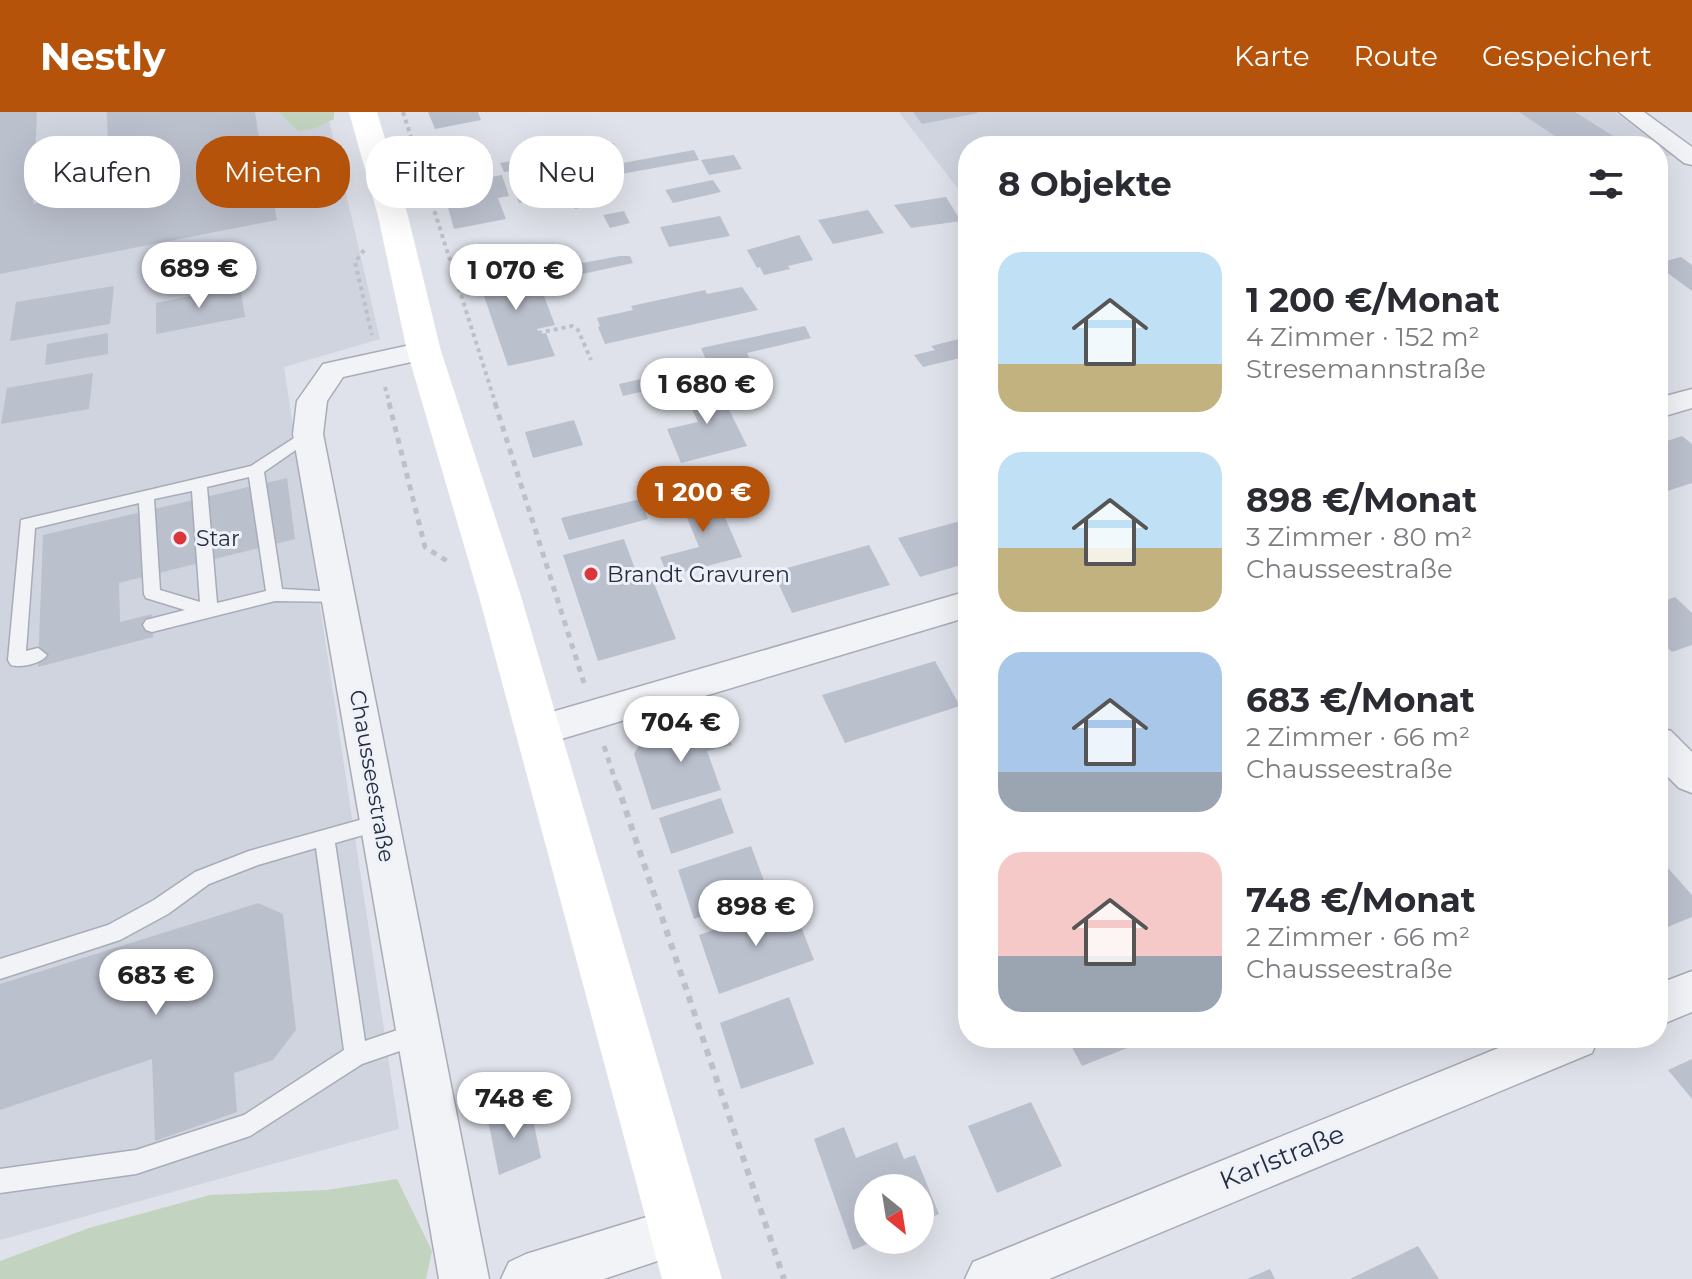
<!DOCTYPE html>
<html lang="de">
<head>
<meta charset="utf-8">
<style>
  body { margin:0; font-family:Montserrat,sans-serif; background:#f2f2f3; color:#2b2b33; height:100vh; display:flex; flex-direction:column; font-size:30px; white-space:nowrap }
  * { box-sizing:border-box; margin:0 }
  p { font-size:26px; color:#7c7c81 }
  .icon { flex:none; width:44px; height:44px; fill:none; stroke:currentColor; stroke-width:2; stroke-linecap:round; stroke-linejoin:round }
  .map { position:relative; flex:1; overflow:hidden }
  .sheet { position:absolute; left:958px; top:24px; width:710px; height:912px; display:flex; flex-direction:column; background:#fff; border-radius:32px; box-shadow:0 8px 32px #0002 }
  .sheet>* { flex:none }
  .hud { position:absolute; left:24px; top:24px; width:760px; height:72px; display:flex; gap:16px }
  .needle { width:52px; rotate:150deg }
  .fabs { position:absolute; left:854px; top:1062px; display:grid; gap:16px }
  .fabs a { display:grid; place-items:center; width:80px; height:80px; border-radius:50%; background:#fff; box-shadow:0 8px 32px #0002; font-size:40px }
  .price { position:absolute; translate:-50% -68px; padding:0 18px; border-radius:28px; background:#fff; color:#222; font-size:26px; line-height:52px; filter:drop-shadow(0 2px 4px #0008) }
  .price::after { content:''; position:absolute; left:50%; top:48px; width:24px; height:18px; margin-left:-12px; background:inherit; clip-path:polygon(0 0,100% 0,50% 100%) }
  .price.on { background:#b45309; color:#fff }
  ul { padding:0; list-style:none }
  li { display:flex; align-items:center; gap:24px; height:200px; padding:0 40px }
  li span { display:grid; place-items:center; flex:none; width:224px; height:160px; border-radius:24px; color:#555 }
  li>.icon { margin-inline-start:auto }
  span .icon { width:96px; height:96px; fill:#fffc; stroke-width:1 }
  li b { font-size:34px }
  h2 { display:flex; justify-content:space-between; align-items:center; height:96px; padding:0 40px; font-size:34px }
  .pill { padding:0 28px; border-radius:32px; background:#fff; box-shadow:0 8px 32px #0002; font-size:28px; line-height:72px }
  .pill.on { background:#b45309; color:#fff }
  header { display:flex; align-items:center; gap:48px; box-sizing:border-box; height:112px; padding:0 40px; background:#b45309; color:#fff }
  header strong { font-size:38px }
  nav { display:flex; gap:44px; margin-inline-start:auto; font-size:28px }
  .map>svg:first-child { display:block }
</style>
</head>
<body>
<header>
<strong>Nestly</strong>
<nav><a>Karte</a><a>Route</a><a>Gespeichert</a></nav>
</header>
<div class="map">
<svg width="1692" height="1167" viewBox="0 0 1692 1167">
  <rect width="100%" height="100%" fill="#dfe2ea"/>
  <path fill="#d0d4df" d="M0 0H327L380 227 284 255 399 1017 0 1128Z
    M899 0H1615L1672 43 1658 47V34H968V90Z"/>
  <path fill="#c2d4bf" d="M279 0H334V7L316 16 298 19Z
    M397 1067 432 1139 426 1167H0V1149L89 1116 210 1083 327 1078Z"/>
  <path fill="#bbc0cd" d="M0 0H37L33 92 109 78 107 0H255L263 50 239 55 241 69 269 64 277 108 0 162Z
    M428 0H478L481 8 435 17Z
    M913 0H977L978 1 922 12Z
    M1519 0H1575L1629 34H1570Z
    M614 31 619 39 556 51 550 39 576 34 579 38Z
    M694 38 699 48 621 62 617 52Z
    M486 43 491 62 443 70 437 52Z
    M734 43 742 57 709 63 701 48Z
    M540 44 544 53 504 60 500 51Z
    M580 60 585 70 598 67 601 74 564 80 567 86 547 90 546 86 519 91 516 83 525 81 521 71Z
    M502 63 509 84 498 86 506 107 454 117 442 74Z
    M713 68 721 80 673 91 665 78Z
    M591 77 598 92 575 97 568 81Z
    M946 85 961 109 911 116 894 93Z
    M868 98 884 121 833 132 818 108Z
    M624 99 630 111 610 116 603 103Z
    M720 104 730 124 669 135 660 115Z
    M799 123 813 148 788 154 790 157 764 163 760 155 757 156 747 138Z
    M620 144H630L633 151 550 169 545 158Z
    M1681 145 1692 153V179L1658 154V151Z
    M517 146 527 173 539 171 555 213 537 217 539 222 546 221 555 244 508 254 474 155Z
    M114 174 110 212 10 229 16 190Z
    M240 174 245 205 156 222V191Z
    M742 175 758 198 605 232 598 215 600 214 597 206 633 198 631 194 705 178 707 182Z
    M805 214 811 226 747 241 753 253 712 262 701 236Z
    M108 221V242L45 253 47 232Z
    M967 225 968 244 923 255 914 243 935 238 931 234Z
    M687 257 693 268 623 284 619 272Z
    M93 261 89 297 1 312 7 276Z
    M716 271 747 334 681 351 667 317 698 310 683 278Z
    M574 308 583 333 533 346 525 320Z
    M1682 324 1692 332V371L1658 382V332Z
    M287 366 295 427 119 471 120 510 152 502 153 525 38 555 43 423Z
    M711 373 742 445 668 464 660 445 699 435 677 381Z
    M641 387 648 407 569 428 561 406Z
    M968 407V451L920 465 898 426Z
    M624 427 641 473 653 469 676 527 598 549 563 443Z
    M869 433 890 473 792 501 773 460Z
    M1675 485 1692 501V533L1672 540 1658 527V491Z
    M935 549 960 594 845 631 822 583Z
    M719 607 732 633 707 639 721 678 652 698 634 642 642 629Z
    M721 686 734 721 671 742 659 706Z
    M751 734 769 782 694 807 678 758Z
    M1658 745 1692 783V805L1658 819Z
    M258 791 283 802 296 918 273 948 234 961 237 1000 155 1029 152 947 0 998V872Z
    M792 791 814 848 719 882 699 823Z
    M789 885 814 952 741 977 720 911Z
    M1067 926H1152L1082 954Z
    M1692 947V987L1668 958Z
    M1031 990 1062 1054 997 1081 968 1014Z
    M530 993 541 1046 499 1063 488 1008Z
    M844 1015 856 1046 897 1030 904 1047 915 1043 939 1102 920 1110V1076H868V1128H877L853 1138 814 1027Z
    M1418 1134 1439 1167H1350Z
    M1270 1157 1275 1167H1247Z"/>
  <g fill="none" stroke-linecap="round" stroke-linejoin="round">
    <defs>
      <path id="service" d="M308 317 315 322 313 326 264 360 282 477 339 480 347 486 345 490 275 489 152 520 146 518 143 513 146 508 185 498 146 486 144 482 139 391 35 416 26 539 38 536 47 543C41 552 21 556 11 553L8 548 21 408 251 354ZM249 365 266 479 217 491 207 375ZM192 379 200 490 160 478 154 387Z
        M381 702 388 704 391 710 388 716 335 731 365 929 418 911 426 914 429 922 426 930 362 952 250 1024 136 1062 0 1081V1057L136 1038 244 1003 344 938 316 736 258 753 209 772 168 802 120 828 0 867V847L108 813 154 788 195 760 249 739Z"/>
      <path id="minor" d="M1619 0H1644L1692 35V53L1684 51Z
        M424 230 434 233 438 239 434 245 343 265 327 289 323 322 489 1167H439L293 322 297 289 323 252Z
        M1692 277V296L1658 306V286Z
        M968 479V505L538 634 525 630 520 619 525 608 538 604Z
        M1658 615 1671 619 1692 640V681L1679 676 1658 655Z
        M1692 859V900L1658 914V872Z
        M1523 926H1598L1592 941 1049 1167H965L973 1150Z
        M679 1095 696 1102 703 1119 696 1136 604 1167H501L509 1150 526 1142Z"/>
    </defs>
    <use href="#service" stroke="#a8acb8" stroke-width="3"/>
    <use href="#minor" stroke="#a8acb8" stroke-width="3"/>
    <path stroke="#bdc0c8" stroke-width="4" stroke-dasharray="4 4" stroke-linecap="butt" d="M403 0 496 293
      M364 138 355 150 372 223
      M538 221 572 214 578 218 591 248
      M385 275 390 293"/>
    <path stroke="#bdc0c8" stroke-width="5" stroke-dasharray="6 6" stroke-linecap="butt" d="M389 291 425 435 447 449
      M495 291 584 571
      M604 634 617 674"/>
    <path stroke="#bdc0c8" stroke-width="6" stroke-dasharray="7 7" stroke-linecap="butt" d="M617 672 784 1167"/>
    <use href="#service" fill="#f2f3f7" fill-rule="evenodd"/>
    <use href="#minor" fill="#f2f3f7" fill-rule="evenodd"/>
    <path fill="#fff" fill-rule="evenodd" d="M349 0H377L408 104 441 239 520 481 722 1167H662L478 481 407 239 378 104Z"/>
  </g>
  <g fill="#dc363b" stroke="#eef1f7" stroke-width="3">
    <circle cx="180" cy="426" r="8"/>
    <circle cx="591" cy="462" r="8"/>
  </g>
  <g text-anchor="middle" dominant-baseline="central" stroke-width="6" stroke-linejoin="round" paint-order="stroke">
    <g font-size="22" fill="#262d42" stroke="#eef1f7" text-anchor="start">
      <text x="196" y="426">Star</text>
      <text x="607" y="462">Brandt Gravuren</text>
    </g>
    <g font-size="22" fill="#262d42" stroke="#eef1f7">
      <text transform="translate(372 664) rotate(80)">Chausseestraße</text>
    </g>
    <g font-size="26" fill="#262d42" stroke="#eef1f7">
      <text transform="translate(1282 1045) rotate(-22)">Karlstraße</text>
    </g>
  </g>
</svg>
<div class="fabs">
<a><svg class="needle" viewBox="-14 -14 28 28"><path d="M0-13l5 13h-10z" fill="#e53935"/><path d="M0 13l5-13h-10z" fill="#7c7c81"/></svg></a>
</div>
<b class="price" style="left:199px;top:198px">689 €</b>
<b class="price" style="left:516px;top:200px">1 070 €</b>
<b class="price" style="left:707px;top:314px">1 680 €</b>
<b class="price on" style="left:703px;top:422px">1 200 €</b>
<b class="price" style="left:681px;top:652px">704 €</b>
<b class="price" style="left:756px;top:836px">898 €</b>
<b class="price" style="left:156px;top:905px">683 €</b>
<b class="price" style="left:514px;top:1028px">748 €</b>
<div class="hud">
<a class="pill">Kaufen</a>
<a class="pill on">Mieten</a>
<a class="pill">Filter</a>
<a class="pill">Neu</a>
</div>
<section class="sheet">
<h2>8 Objekte<svg class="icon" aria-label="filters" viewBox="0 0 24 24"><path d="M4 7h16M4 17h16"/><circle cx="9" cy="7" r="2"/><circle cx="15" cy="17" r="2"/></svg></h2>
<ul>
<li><span style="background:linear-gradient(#bfe0f5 70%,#c2b280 0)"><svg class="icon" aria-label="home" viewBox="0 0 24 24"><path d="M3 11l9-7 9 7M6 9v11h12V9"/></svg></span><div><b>1 200 €/Monat</b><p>4 Zimmer · 152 m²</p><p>Stresemannstraße</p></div></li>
<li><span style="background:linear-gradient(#bfe0f5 60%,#c2b280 0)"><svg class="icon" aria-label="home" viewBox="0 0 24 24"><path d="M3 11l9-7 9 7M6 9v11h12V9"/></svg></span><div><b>898 €/Monat</b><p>3 Zimmer · 80 m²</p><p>Chausseestraße</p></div></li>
<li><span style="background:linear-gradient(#a9c7e8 75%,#9aa5b1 0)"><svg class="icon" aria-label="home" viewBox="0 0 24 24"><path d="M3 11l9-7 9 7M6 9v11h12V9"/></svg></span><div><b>683 €/Monat</b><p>2 Zimmer · 66 m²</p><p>Chausseestraße</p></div></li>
<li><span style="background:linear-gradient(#f6c9c9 65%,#9aa5b1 0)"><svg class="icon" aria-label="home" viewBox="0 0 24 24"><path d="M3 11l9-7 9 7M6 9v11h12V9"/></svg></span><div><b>748 €/Monat</b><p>2 Zimmer · 66 m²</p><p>Chausseestraße</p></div></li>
</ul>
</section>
</div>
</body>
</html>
